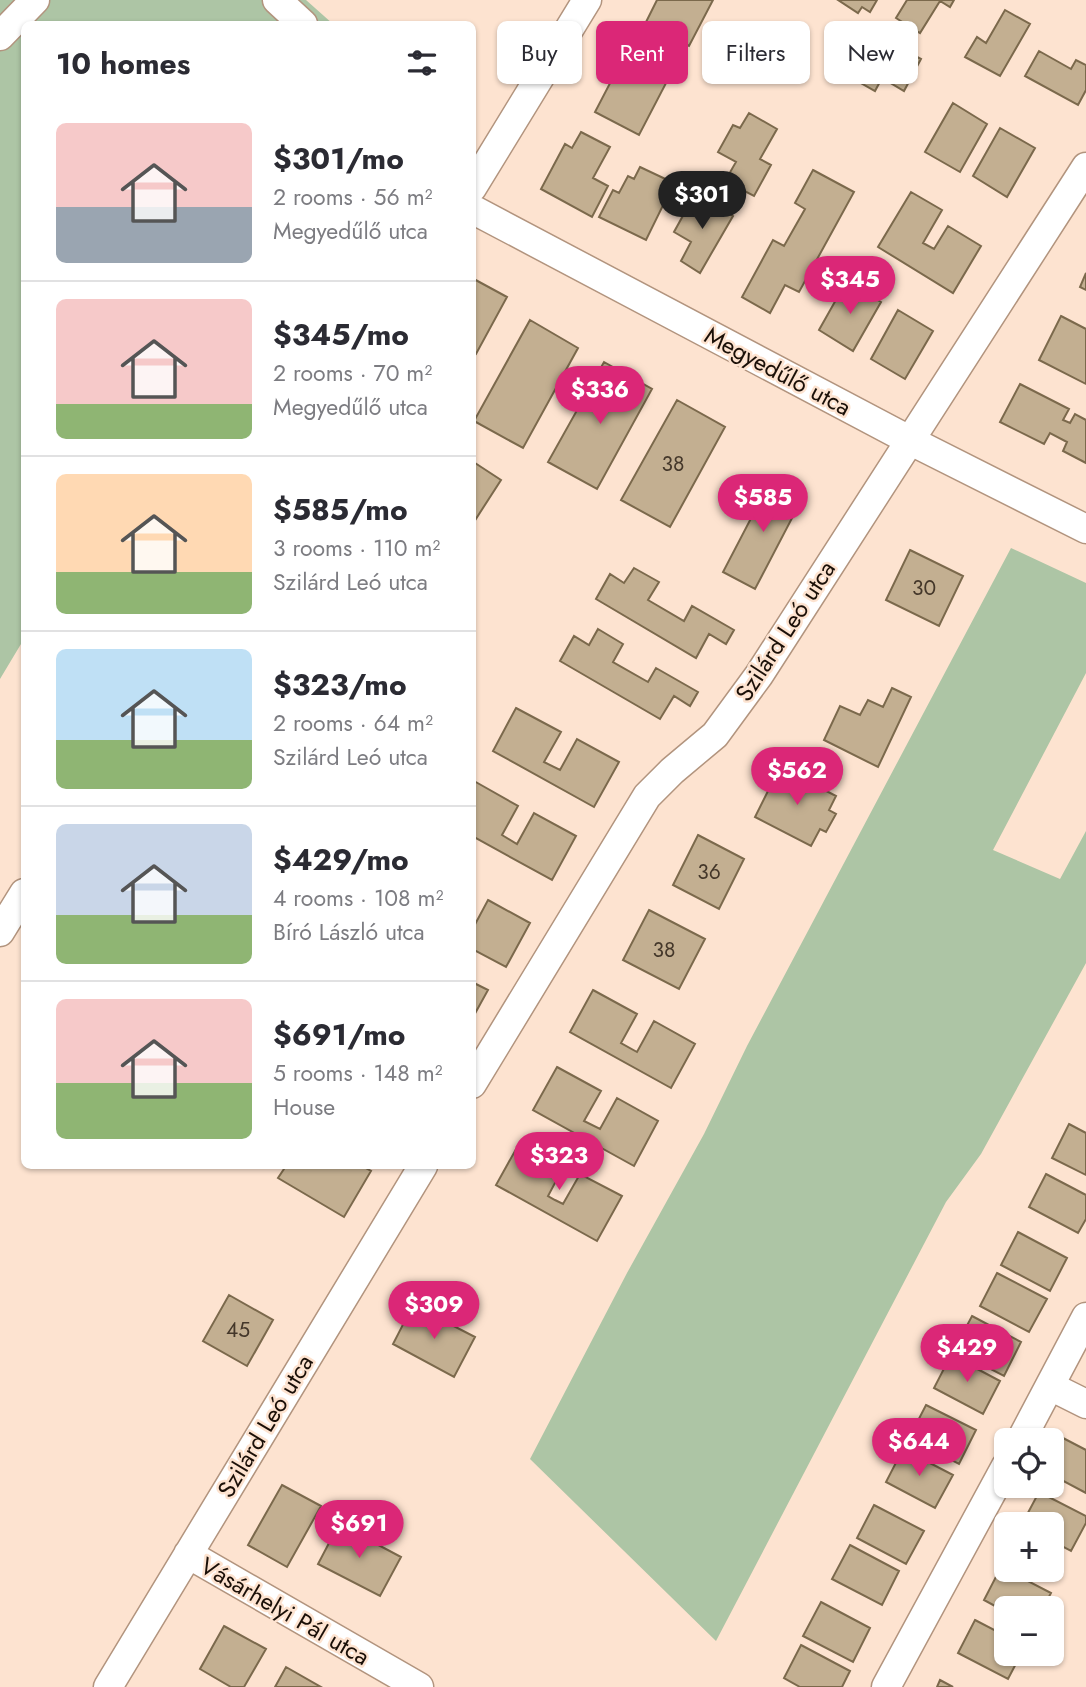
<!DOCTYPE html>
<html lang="en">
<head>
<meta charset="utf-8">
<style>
  body { margin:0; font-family:Jost,sans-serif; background:#f7f7f7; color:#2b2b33; height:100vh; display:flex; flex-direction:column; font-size:26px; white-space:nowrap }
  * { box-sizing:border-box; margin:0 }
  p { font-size:23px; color:#7c7c81 }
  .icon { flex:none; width:38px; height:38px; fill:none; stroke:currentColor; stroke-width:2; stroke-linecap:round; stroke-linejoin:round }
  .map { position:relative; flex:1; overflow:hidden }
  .panel { position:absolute; left:21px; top:21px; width:455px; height:1148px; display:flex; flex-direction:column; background:#fff; border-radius:10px; box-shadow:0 2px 5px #0004 }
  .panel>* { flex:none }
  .top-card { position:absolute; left:497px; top:21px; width:483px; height:63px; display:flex; gap:14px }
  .tools { position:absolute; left:994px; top:1428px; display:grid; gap:14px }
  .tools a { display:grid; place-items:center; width:70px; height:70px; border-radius:10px; background:#fff; box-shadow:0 2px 5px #0004; font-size:35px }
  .price { position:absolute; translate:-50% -60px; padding:0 16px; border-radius:24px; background:#db2777; color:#fff; font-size:23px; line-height:46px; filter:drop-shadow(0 2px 4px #0008) }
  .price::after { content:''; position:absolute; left:50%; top:42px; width:21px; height:16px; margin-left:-10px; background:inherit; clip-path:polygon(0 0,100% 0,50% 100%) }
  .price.selected { background:#222; color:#fff }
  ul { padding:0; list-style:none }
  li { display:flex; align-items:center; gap:21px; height:175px; padding:0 35px }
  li+li { border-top:2px solid #e1e1e2 }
  li span { display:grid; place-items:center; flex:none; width:196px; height:140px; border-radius:10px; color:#555 }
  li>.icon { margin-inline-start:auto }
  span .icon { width:84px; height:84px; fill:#fffc; stroke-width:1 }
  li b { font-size:30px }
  h2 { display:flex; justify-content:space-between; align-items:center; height:84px; padding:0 35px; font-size:30px }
  .pill { padding:0 24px; border-radius:10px; background:#fff; box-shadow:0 2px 5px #0004; font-size:24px; line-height:63px }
  .pill.selected { background:#db2777; color:#fff }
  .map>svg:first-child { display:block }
</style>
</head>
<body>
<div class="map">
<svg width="1086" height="1687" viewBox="0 0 1086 1687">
  <rect width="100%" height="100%" fill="#fde3d0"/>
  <path fill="#adc5a5" d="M0 0H306L333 24H24V639L0 679Z
    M1011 548 1086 583V673L993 850 1060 879 1086 831V963L981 1154 946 1202 716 1641 530 1459 627 1273 704 1134 747 1046Z"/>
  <path fill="#c3af91" stroke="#7b694c" stroke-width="2" d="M657 0H713L689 46 645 24Z
    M838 0H877L870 12 862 7 858 13Z
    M907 0H954L950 7 940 1 920 33 896 18Z
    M1005 10 1030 24 1000 76 965 57 977 37 986 43Z
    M633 39 677 62 639 135 595 112Z
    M885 40 921 59 904 91 882 78 875 91 861 83Z
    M1039 51 1071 69 1076 60 1086 65V90L1078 105 1025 76Z
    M953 103 987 124 960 172 925 152Z
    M749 113 777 129 760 159 771 165 754 196 725 181 736 162 718 152 733 125 740 128Z
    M1000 128 1035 148 1007 197 973 176Z
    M581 132 610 147 593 178 608 186 592 217 541 189 565 144 572 148Z
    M640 167 674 183 646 240 599 217 613 190 619 193 628 176 634 179Z
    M813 170 854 192 799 292 785 285 770 313 742 297 773 240 784 246 805 209 795 203Z
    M911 192 942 210 923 243 934 249 948 226 981 246 953 293 878 247Z
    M695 194 733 216 700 273 681 261 691 242 674 232Z
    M1086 273V290L1080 287Z
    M472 278 507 297 476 354 472 352Z
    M846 282 881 302 853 351 819 330Z
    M898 310 933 331 905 379 871 359Z
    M1061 316 1086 329V384L1039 360Z
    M530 320 578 348 523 448 474 421Z
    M604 362 652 389 597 489 548 462Z
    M1020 384 1069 409 1063 420 1070 423 1075 414 1086 420V463L1063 451 1067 442 1050 433 1044 444 1000 422Z
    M677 400 725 427 670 527 621 500Z
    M472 461 501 480 472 525Z
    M771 480 803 497 755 589 723 572Z
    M910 550 963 576 939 626 886 600Z
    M634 568 659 582 648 600 684 621 692 606 734 630 726 644 709 634 696 658 596 599 610 574 624 583Z
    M598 629 623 644 613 662 648 682 656 668 698 692 690 706 674 696 660 719 560 661 574 636 589 645Z
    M892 688 911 697 878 767 824 740 840 706 860 715 868 700 883 707Z
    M516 708 561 732 544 762 560 770 577 739 619 762 594 807 493 751Z
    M780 767 836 796 829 810 836 814 826 832 820 829 811 846 755 817Z
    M474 781 518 806 502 835 517 844 534 813 576 836 552 880 472 836Z
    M698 835 744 859 719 909 673 885Z
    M488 900 530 923 506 967 472 949V930Z
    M649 910 705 939 679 989 623 960Z
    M472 982 488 990 472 1019Z
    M593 990 637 1014 621 1043 637 1052 654 1021 695 1044 671 1088 570 1032Z
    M557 1067 601 1091 584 1121 600 1129 617 1098 658 1121 634 1166 533 1110Z
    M1069 1124 1086 1133V1175L1052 1158Z
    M520 1142 564 1166 548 1196 555 1200 563 1204 580 1174 622 1196 597 1241 496 1185Z
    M286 1166H362L371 1171 344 1217 278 1178Z
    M1046 1174 1086 1195V1219L1078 1233 1029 1207Z
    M1018 1232 1067 1258 1050 1291 1001 1265Z
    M997 1273 1047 1299 1029 1332 980 1306Z
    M229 1295 273 1320 247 1366 203 1341Z
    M413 1305 475 1337 454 1377 393 1344Z
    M972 1316 1021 1342 1004 1376 954 1350Z
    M951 1355 1000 1381 983 1414 934 1388Z
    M926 1405 976 1430 959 1464 909 1438Z
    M1063 1438 1086 1450V1493L1052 1475V1460Z
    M903 1449 953 1475 935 1508 886 1482Z
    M282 1485 321 1506 287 1567 248 1545Z
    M1039 1492 1086 1516V1523L1071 1551 1052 1541V1524H1022Z
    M874 1505 924 1531 906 1564 857 1538Z
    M339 1524 401 1557 380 1596 318 1564Z
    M850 1545 899 1571 882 1605 832 1579Z
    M1001 1567 1051 1593 1043 1608H1006V1612L984 1600Z
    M821 1602 870 1628 853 1662 803 1636Z
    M975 1620 1006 1636V1654H1021L1008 1679 958 1653Z
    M224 1626 266 1649 244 1687H231L200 1669Z
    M801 1645 850 1671 842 1687H800L784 1678Z
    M286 1667 321 1687H275Z
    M940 1680 953 1687H937Z"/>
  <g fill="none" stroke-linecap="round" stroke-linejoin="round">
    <defs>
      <path id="street" d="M277 0 303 24
        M0 36 35 0
        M472 188 587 0
        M472 209 911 441 1086 529
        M0 932 24 893
        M472 1084 647 796 672 771 715 735 759 675 1086 167
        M1050 1386 1086 1404
        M1021 1440 1086 1317
        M188 1554 419 1687
        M108 1687 423 1166
        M886 1687 1006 1466"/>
    </defs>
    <use href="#street" stroke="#b2947e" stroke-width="31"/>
    <use href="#street" stroke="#fff" stroke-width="28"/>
  </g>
  <g text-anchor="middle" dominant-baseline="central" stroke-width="5" stroke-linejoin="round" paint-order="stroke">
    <g font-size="21" fill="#44372a">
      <text x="673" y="464">38</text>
      <text x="924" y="588">30</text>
      <text x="709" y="872">36</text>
      <text x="664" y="950">38</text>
      <text x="238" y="1330">45</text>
    </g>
    <g font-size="24" fill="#1a0f07" stroke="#fde3d0">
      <text transform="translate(778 371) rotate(28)">Megyedűlő utca</text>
      <text transform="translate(785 631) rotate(-57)">Szilárd Leó utca</text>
      <text transform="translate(265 1426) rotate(-59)">Szilárd Leó utca</text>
      <text transform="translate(285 1611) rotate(30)">Vásárhelyi Pál utca</text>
    </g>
  </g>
</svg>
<div class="tools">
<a><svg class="icon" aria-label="locate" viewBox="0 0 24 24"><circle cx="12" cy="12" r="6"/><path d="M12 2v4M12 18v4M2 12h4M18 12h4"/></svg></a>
<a>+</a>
<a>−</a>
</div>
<b class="price selected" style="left:702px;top:231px">$301</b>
<b class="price" style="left:850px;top:316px">$345</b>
<b class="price" style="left:600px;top:426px">$336</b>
<b class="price" style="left:763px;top:534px">$585</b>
<b class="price" style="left:797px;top:807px">$562</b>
<b class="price" style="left:559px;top:1192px">$323</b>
<b class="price" style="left:434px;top:1341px">$309</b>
<b class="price" style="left:967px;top:1384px">$429</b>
<b class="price" style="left:919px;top:1478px">$644</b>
<b class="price" style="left:359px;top:1560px">$691</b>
<div class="top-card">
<a class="pill">Buy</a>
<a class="pill selected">Rent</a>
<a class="pill">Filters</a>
<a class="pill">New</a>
</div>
<section class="panel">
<h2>10 homes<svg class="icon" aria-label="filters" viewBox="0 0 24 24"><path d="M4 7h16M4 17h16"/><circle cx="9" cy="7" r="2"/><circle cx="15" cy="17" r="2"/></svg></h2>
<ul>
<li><span style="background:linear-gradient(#f6c9c9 60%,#9aa5b1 0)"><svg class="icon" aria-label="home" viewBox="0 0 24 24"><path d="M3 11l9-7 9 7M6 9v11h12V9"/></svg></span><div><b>$301/mo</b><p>2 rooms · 56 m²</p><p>Megyedűlő utca</p></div></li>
<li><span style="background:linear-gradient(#f6c9c9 75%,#8fb573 0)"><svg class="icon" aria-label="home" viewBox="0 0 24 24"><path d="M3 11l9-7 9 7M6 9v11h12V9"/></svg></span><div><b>$345/mo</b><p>2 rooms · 70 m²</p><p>Megyedűlő utca</p></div></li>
<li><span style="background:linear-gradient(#ffd9b3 70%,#8fb573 0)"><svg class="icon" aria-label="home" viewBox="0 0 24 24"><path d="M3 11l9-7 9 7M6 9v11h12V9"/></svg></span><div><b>$585/mo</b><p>3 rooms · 110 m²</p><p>Szilárd Leó utca</p></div></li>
<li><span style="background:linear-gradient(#bfe0f5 65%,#8fb573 0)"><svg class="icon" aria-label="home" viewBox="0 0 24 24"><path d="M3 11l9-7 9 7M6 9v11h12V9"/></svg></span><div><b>$323/mo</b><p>2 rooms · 64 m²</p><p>Szilárd Leó utca</p></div></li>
<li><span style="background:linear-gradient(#c9d6e8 65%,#8fb573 0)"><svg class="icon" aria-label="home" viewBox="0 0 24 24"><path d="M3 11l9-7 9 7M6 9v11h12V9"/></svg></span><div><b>$429/mo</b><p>4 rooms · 108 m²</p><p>Bíró László utca</p></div></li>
<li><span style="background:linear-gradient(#f6c9c9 60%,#8fb573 0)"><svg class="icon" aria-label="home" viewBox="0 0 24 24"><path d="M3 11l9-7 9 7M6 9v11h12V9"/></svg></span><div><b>$691/mo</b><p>5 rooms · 148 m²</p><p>House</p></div></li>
</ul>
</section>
</div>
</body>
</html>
